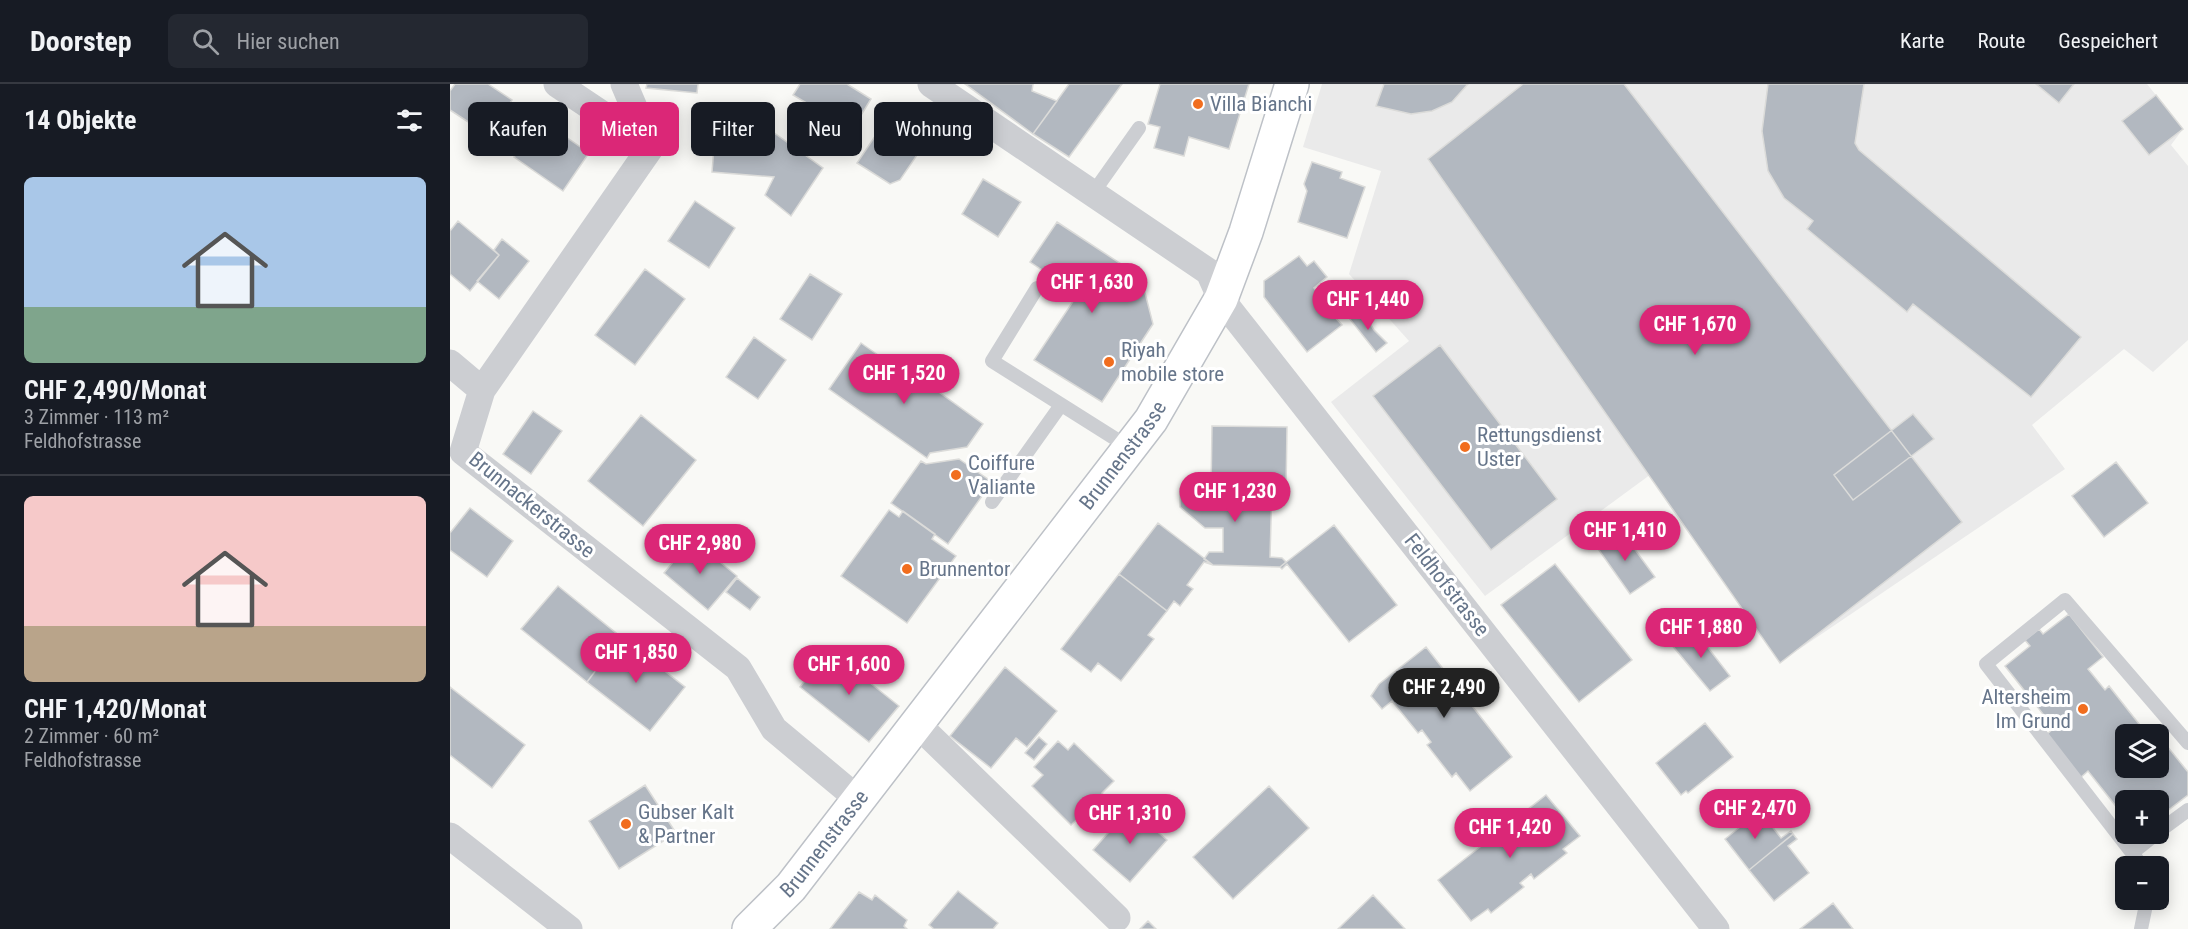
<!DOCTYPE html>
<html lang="de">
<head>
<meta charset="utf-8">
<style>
  body { margin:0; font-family:"Roboto Condensed",sans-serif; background:#242831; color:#f1f3f6; height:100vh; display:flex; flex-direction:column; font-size:22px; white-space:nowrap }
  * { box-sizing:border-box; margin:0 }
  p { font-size:20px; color:#9ea1a6 }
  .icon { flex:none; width:33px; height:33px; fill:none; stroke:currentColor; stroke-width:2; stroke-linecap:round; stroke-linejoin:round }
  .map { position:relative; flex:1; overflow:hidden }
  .drawer { display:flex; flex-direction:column; background:#171b24; width:450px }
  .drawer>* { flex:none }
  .guide { position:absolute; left:18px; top:18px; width:570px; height:54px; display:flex; gap:12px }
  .controls { position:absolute; left:1665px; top:640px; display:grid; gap:12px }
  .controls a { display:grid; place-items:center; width:54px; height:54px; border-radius:9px; background:#171b24; box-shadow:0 3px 15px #0003; font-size:30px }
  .price { position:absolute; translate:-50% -51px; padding:0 14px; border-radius:21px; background:#db2777; color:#fff; font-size:20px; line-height:39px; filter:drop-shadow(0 2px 3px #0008) }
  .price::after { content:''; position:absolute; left:50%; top:36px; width:18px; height:14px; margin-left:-9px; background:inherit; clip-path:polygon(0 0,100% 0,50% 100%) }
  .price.current { background:#222; color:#fff }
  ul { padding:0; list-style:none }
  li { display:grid; align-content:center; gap:12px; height:318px; padding:0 24px }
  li+li { border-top:2px solid #363941 }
  li span { display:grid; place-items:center; height:186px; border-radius:9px; color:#555 }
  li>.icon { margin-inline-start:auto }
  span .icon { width:108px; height:108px; fill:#fffc; stroke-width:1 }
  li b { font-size:26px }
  h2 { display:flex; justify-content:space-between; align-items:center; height:72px; padding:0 24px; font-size:26px }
  .pill { padding:0 21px; border-radius:9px; background:#171b24; box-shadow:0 3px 15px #0003; font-size:21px; line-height:54px }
  .pill.current { background:#db2777; color:#fff }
  header { display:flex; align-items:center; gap:36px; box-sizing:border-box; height:84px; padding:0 30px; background:#171b24; border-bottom:2px solid #363941 }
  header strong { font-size:28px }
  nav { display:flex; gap:33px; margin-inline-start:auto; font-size:21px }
  .search { width:420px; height:54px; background:#242831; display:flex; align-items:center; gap:15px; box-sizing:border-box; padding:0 21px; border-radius:9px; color:#9ea1a6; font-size:22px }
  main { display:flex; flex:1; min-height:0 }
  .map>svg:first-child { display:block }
</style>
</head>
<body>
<header>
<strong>Doorstep</strong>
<div class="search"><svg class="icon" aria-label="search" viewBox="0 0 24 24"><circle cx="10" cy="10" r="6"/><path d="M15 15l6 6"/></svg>Hier suchen</div>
<nav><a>Karte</a><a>Route</a><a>Gespeichert</a></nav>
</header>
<main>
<section class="drawer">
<h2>14 Objekte<svg class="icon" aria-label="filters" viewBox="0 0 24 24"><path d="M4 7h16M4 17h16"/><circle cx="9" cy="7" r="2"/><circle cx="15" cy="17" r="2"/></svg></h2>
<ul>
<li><span style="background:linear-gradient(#a9c7e8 70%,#7fa58c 0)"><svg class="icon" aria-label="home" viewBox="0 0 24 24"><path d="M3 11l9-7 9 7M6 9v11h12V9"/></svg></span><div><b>CHF 2,490/Monat</b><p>3 Zimmer · 113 m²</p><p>Feldhofstrasse</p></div></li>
<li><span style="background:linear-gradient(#f6c9c9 70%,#b9a48a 0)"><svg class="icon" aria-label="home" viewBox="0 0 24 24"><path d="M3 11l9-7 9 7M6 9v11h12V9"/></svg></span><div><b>CHF 1,420/Monat</b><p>2 Zimmer · 60 m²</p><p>Feldhofstrasse</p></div></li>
</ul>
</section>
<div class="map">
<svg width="1738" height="845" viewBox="0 0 1738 845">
  <rect width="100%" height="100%" fill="#f9f9f6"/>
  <path fill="#eaeaea" d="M872 0H1697L1733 45 1721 61 1738 82V256L1703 288 1674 265 1582 341 1615 385 1348 566 1208 385 1035 512 881 318 959 257 899 190 931 87 853 63Z"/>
  <path fill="#b2b8c0" stroke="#dbdbd9" stroke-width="1.5" d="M5 0H38L62 16 38 51 0 26V7Z
    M197 0H248L247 9 196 4Z
    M350 0H397L421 15 402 46 343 11Z
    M515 0H583L582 7 607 17 583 50Z
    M619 0H672L619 73 583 50Z
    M710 0H799L779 65 739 53 734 72 704 64 710 43 698 40Z
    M934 0H1018L1002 18 982 27 961 30 926 22Z
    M1073 0H1174L1512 438 1330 579 978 75Z
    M1318 0H1414L1405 59 1409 66 1631 253 1581 313 1463 220 1457 228 1357 145 1363 137 1334 114 1318 87 1312 47Z
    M1586 0H1624L1609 19Z
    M1706 11 1733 45 1699 71 1672 37Z
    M440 30 478 55 450 96 440 100 407 79Z
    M90 35 139 69 113 107 64 73Z
    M266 40 320 46 373 84 341 132 315 111 324 93 262 88Z
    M862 78 892 88 890 94 915 103 897 154 848 138 857 107 854 100Z
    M533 95 571 118 548 153 512 130Z
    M245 117 285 144 259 184 218 157Z
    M8 137 49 171 20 207 0 190V147Z
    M607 138 691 193 703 240 652 318 584 276 628 210 580 178Z
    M52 155 79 177 49 215 27 197 49 171 44 166Z
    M849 172 857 182 864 177 877 193 864 204 869 211 876 206 891 225 883 231 892 241 857 268 814 213V197Z
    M195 185 235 215 185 281 145 251Z
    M360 190 392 210 362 256 330 235Z
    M911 225 924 246 937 259 926 268 899 234Z
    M304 253 336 276 308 315 276 293Z
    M411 259 458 292 461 288 533 340 517 363 480 369 477 374 379 305Z
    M990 261 1107 415 1041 466 923 312Z
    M83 327 112 347 81 390 53 370Z
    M1463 330 1484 355 1403 416 1384 391Z
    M191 331 246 376 193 442 138 397Z
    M762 342 837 343 836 406H822V403L774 402V407L761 406Z
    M509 375 542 398 498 460 441 419 471 377 476 380Z
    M1666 378 1698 419 1654 453 1622 412Z
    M774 402 822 403 820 473 832 474 836 478 830 483 763 481 754 475 759 468H773V444H755L730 423V405L761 404V406L774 407Z
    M20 424 63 457 37 493 0 466V449Z
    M439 426 449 433 453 427 485 450 482 455 506 472 457 539 391 492Z
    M708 439 763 481 754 478 737 501 743 505 730 522 724 517 717 527 669 490Z
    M884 441 947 521 899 558 837 480 832 485 830 483Z
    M1170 445 1205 493 1180 510 1146 462Z
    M242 455 287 492 258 526 214 489Z
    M1105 480 1182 576 1129 618 1051 521Z
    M669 490 717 527 698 551 704 555 671 597 648 579 641 588 611 565Z
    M287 494 310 513 300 526 276 508Z
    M108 502 171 553 137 598 71 545Z
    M1619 530 1653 573 1638 585 1655 606 1659 602 1693 645 1687 651H1676V684H1708V669L1717 662 1738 688V711L1708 734V717H1676V735L1638 687 1630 694 1596 651 1604 644 1555 582 1580 562 1575 556 1589 545 1593 550Z
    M1242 543 1280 592 1260 607 1221 560Z
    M171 553 235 603 200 647 137 598Z
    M976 563 1062 673 1020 707 1006 689 1002 693 977 661 981 658 972 646 968 649 942 617 932 625 921 612 929 600Z
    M379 566 449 622 419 658 350 603Z
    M555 583 607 627 577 663 566 654 541 684 500 652Z
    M0 603 75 661 42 704 0 671Z
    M1255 639 1283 673 1238 709 1236 707 1231 711 1206 679Z
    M589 653 597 660 584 676 575 669Z
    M608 657 618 666 624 659 664 697 652 709 656 714 640 730 637 726 621 741 582 702 593 691 584 683Z
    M195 701 226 749 169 785 139 737Z
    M819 702 859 744 783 815 743 773Z
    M1096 711 1130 752 1113 765 1117 769 1084 795 1081 790 1070 799 1074 803 1041 829 1038 825 1021 837 988 796Z
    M680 724 717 756 680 798 643 766Z
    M1310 727 1331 754 1341 747 1343 750 1299 786 1275 755Z
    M1343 750 1347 755 1338 762 1359 789 1324 817 1299 786Z
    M508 807 548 839 543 845H484L479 841Z
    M409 808 422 816 425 811 457 836 454 842 457 845H380Z
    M923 811 955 845H888Z
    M1383 819 1403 845H1350Z
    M698 837 706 845H690Z"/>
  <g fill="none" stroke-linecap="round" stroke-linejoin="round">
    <defs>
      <g id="secondary">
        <path id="s1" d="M299 845 341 803 701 336 771 215 796 148 842 0"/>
      </g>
    </defs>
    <use href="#secondary" stroke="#bdc1c7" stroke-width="36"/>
    <path stroke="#ccced2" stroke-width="14" d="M643 109 689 44
      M587 204 542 277 680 364
      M542 418 611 321
      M1708 748 1738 726
      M1682 769 1706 750
      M1693 783 1536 580 1615 516 1738 659
      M1691 845 1697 816"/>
    <path stroke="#ccced2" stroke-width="27" d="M107 0 201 63
      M174 0 201 63 32 306 13 368 288 584 324 645 408 715
      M481 0 759 188 771 215 1266 845
      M0 279 32 306
      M467 640 667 834
      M0 752 119 845"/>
    <use href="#secondary" stroke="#fff" stroke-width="33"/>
  </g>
  <g fill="#f16d1e" stroke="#fff" stroke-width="2">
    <circle cx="748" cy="20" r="6"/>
    <circle cx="659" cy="278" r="6"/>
    <circle cx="1015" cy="363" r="6"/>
    <circle cx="506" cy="391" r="6"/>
    <circle cx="457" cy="485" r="6"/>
    <circle cx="1633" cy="625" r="6"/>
    <circle cx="176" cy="740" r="6"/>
  </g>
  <g text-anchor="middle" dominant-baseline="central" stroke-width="6" stroke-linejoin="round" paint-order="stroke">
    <g font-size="21" fill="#66758a" stroke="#fff" text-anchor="start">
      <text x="760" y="20">Villa Bianchi</text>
      <text x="671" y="266">Riyah<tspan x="671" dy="24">mobile store</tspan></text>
      <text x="1027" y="351">Rettungsdienst<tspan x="1027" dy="24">Uster</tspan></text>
      <text x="518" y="379">Coiffure<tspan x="518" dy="24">Valiante</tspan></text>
      <text x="469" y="485">Brunnentor</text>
      <text x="1621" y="613" text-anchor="end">Altersheim<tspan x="1621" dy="24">Im Grund</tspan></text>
      <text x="188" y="728">Gubser Kalt<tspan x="188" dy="24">&amp; Partner</tspan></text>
    </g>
    <g font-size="21" fill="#66758a" stroke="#fff">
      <text stroke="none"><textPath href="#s1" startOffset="604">Brunnenstrasse</textPath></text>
      <text transform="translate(82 421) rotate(39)">Brunnackerstrasse</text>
      <text transform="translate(997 501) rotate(52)">Feldhofstrasse</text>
      <text stroke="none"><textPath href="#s1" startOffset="114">Brunnenstrasse</textPath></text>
    </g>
  </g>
</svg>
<div class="controls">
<a><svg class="icon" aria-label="layers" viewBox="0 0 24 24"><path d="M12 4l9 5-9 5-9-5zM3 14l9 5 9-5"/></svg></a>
<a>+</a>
<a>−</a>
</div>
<b class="price" style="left:642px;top:230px">CHF 1,630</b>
<b class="price" style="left:918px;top:247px">CHF 1,440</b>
<b class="price" style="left:1245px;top:272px">CHF 1,670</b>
<b class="price" style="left:454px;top:321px">CHF 1,520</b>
<b class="price" style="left:785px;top:439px">CHF 1,230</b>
<b class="price" style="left:1175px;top:478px">CHF 1,410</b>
<b class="price" style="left:250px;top:491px">CHF 2,980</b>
<b class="price" style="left:1251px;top:575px">CHF 1,880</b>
<b class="price" style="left:186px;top:600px">CHF 1,850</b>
<b class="price" style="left:399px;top:612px">CHF 1,600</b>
<b class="price current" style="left:994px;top:635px">CHF 2,490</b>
<b class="price" style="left:1305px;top:756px">CHF 2,470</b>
<b class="price" style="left:680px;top:761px">CHF 1,310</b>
<b class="price" style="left:1060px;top:775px">CHF 1,420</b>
<div class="guide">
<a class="pill">Kaufen</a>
<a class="pill current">Mieten</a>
<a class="pill">Filter</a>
<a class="pill">Neu</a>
<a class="pill">Wohnung</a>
</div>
</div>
</main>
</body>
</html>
